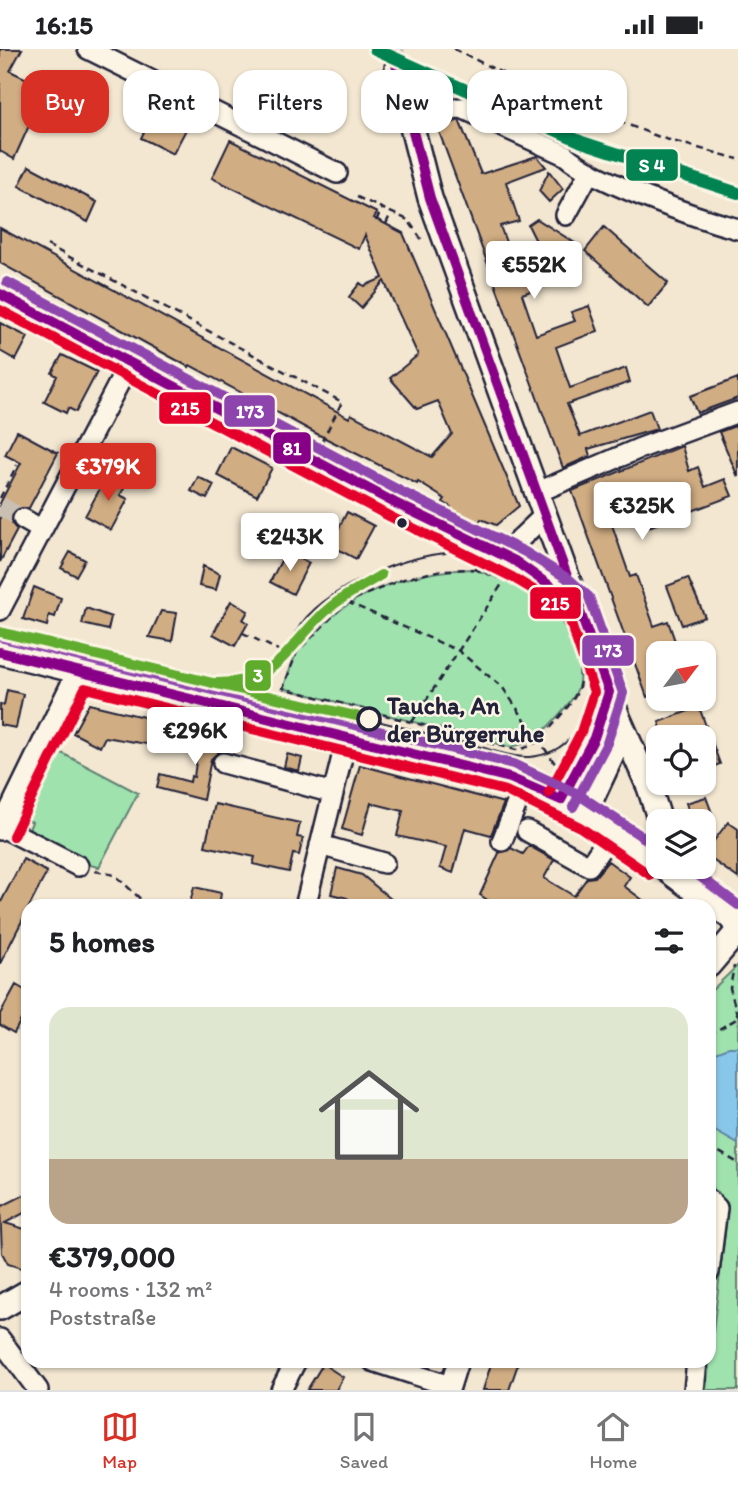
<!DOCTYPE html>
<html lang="en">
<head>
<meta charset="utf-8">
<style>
  body { margin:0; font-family:Itim,sans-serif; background:#f6f6f6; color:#202124; height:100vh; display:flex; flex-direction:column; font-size:26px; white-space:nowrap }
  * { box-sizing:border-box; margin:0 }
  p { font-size:23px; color:#757577 }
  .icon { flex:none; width:38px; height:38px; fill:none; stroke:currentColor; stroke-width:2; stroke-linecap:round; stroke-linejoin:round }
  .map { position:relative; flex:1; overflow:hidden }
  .details { position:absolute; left:21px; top:850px; width:695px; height:469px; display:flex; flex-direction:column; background:#fff; border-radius:21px; box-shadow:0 2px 5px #0004 }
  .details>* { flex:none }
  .guide { position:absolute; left:21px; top:21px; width:696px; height:63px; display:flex; gap:14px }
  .needle { width:46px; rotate:58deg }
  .controls { position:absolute; left:646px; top:592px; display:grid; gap:14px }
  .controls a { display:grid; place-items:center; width:70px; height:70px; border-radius:14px; background:#fff; box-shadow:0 2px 5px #0004; font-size:35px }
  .price { position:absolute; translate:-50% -60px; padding:0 16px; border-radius:7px; background:#fff; color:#222; font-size:23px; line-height:46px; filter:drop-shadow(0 2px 4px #0008) }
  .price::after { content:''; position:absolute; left:50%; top:42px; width:21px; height:16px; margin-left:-10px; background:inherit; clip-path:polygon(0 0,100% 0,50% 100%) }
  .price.on { background:#d93025; color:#fff }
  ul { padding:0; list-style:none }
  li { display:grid; align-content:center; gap:14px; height:371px; padding:0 28px }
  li+li { border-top:2px solid #e0e0e0 }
  li span { display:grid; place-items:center; height:217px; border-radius:21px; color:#555 }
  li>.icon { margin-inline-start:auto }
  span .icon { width:126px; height:126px; fill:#fffc; stroke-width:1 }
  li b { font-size:30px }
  h2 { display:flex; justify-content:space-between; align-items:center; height:84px; padding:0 28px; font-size:30px }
  .chip { padding:0 24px; border-radius:21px; background:#fff; box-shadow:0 2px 5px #0004; font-size:24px; line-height:63px }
  .chip.on { background:#d93025; color:#fff }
  .status { display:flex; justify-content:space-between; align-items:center; height:49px; padding:0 35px; background:#fff; direction:ltr }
  .status svg { height:19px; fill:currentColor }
  .tab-bar { display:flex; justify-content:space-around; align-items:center; height:98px; border-top:2px solid #e0e0e0; background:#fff; font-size:19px; color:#757577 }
  .tab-bar a { display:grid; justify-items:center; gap:4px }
  .tab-bar .on { color:#d93025 }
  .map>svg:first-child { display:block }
</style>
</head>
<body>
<div class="status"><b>16:15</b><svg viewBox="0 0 49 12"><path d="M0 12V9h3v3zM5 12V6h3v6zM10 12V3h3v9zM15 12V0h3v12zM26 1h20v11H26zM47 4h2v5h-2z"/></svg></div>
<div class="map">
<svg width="738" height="1341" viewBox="0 0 738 1341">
  <rect width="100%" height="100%" fill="#f3e7d1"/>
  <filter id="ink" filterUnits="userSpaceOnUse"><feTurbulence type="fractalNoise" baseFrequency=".0143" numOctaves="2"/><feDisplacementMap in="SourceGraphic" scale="14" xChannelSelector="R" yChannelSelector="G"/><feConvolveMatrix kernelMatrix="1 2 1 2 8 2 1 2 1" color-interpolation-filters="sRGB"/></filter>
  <g filter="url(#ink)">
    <path fill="#9fe2ad" stroke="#608274" stroke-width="2" d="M474 520C521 537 563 553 576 605 584 637 579 643 558 667 543 684 532 695 510 698L283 639C288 628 291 614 297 604 301 596 309 590 315 584 355 539 415 522 474 520Z
      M56 701 138 744 99 818 85 815 27 785 32 773 22 767Z
      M738 916V1341H706L728 1157 709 1136V944Z"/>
    <path fill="#88c7e9" stroke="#5f85a3" stroke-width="2" d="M729 998H738V1095L713 1081 709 1073V1010L713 1004Z"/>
    <path fill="#d1ad83" stroke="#22223b" stroke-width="2" d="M0 0H22L10 22 46 39 14 110 0 102Z
      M156 58 189 75 173 105 141 89Z
      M459 71 481 125 537 107 546 118 506 133 519 172 500 177 510 204 537 194 528 176 537 170 578 196 522 218 531 242 522 245 536 286 575 272 571 263 589 257 598 282 556 298 570 339 626 319 630 333 567 355 580 387 650 361 657 380 588 400 590 407 563 419 438 80Z
      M230 91 377 164 374 169 403 184 519 457 496 476 481 470 477 478 449 462 451 458 443 453 445 450 418 433 417 435 319 386 190 316 189 318 0 214V179L349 369 351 365 432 408 452 385 438 352 417 360 390 329 418 306 384 232 361 259 349 248 360 234 364 237 383 229 365 186 359 200 212 129Z
      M29 117 97 153 88 173 19 137Z
      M549 122 563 140 549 153 539 142Z
      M604 178 668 234 648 258 585 202Z
      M0 274 28 288 16 311 0 302Z
      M62 306 97 323 76 363 68 359 66 364 44 353 57 327 52 324Z
      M738 329V349L697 364 690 347Z
      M735 377 738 383V428L719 383Z
      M17 382 58 404 29 459H18L12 465V475L17 481 0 513V454L21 414 5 406Z
      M682 397 689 422 698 418 705 438 725 430 732 447 646 479 634 448 612 456 618 471 611 473 630 528 636 526 654 577 668 572 676 595 664 600 666 604H658V644L647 648 572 442Z
      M231 398 272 419 257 447 217 426Z
      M108 425 127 435 120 446 128 450 111 481 85 467Z
      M198 428 214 436 207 450 191 442Z
      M347 463 374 477 356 510 330 496Z
      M286 502 309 514 293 545 270 533Z
      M70 503 85 511 76 527 61 519Z
      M203 517 220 525 216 541 199 537Z
      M688 529 705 568 682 576 667 537Z
      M34 538 61 549 55 568 49 566 47 577 23 570Z
      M231 552 248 562 243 571 248 574 235 597 213 585Z
      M86 559 111 568 108 581 82 575Z
      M161 562 177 564 172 592 149 588Z
      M7 641 23 645 16 679 0 676V655L4 656Z
      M89 655 135 666 179 676 164 698 105 688 100 698 73 684Z
      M699 658 720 715 704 721V688H664L659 673Z
      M194 680 223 687 219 703 211 710 203 751 157 739 160 725 190 733 191 727 194 728 198 698 190 696Z
      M287 705 302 709 299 722 284 718Z
      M360 716 386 723 504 754 491 786 465 779 453 824 440 819 446 798 397 787 403 762 371 754 362 786 342 780Z
      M706 748 715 772H692L686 754Z
      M215 755 300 774 297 788 303 789 299 806 293 805 289 823 253 815 255 808 205 797Z
      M728 773 738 780V829L704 805Z
      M529 797 554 811 544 829 574 847 587 829 595 828 608 812 630 828 624 837 652 858H498L480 846 499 804 511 799 523 805Z
      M23 810 47 823 0 915V855Z
      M337 819 362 826 391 850 384 858H357L347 849 331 845Z
      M194 838 221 844 219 858H189Z
      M16 936 28 943V958L14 984 0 976V965Z
      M28 1144V1162L5 1174 28 1181V1218L21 1219 8 1215 2 1204 0 1158Z
      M492 1312H519L509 1341H483Z
      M323 1315 343 1328 336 1341H307Z"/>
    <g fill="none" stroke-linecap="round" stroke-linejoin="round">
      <path stroke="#c9c0b3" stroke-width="19" stroke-dasharray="19 10" stroke-linecap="butt" d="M0 457 23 470"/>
      <path stroke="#c9c0b3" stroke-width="23" stroke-dasharray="23 11" stroke-linecap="butt" d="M392 0 397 19"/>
      <defs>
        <path id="minor" d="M88 0 337 124
          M441 60 462 59 565 106C595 133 697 169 738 180
          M566 166 590 122
          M0 245C131 315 263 385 394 454 455 486 528 510 579 557
          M538 443 638 400 738 363
          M23 470 42 481
          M502 507 546 465
          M0 561 130 313
          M223 714 333 744
          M2 778 78 817
          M0 781 77 623
          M527 782 589 817 613 782
          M502 792 525 734
          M320 796 384 814
          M305 858 347 688
          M709 1151 717 1159 709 1223
          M0 1290 38 1341
          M373 1312 450 1337
          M281 1341 296 1312
          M449 1341 458 1312
          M694 1341 697 1312"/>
        <path id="major" d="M397 19 430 149 618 668 649 738 660 772
          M0 603 510 729C565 749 611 780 658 815
          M561 751 594 689 609 643
          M585 764 613 704 618 669
          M662 817 738 874
          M709 916 738 882
          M0 1259 28 1243"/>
      </defs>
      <use href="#minor" stroke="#22223b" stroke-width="24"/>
      <use href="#major" stroke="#22223b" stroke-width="28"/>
      <path stroke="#22223b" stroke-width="2.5" stroke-dasharray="7 5" stroke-linecap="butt" d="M454 0 528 37 662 89 738 110
        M357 148 408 171 424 194
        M376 172 382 159
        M386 175 391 164
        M47 196 342 353 320 396
        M0 449 17 416
        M474 520C520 536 563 553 576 604 584 635 581 642 561 666 547 683 538 698 516 701L283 639 297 603 347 553 404 530 442 521Z
        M347 553 459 602 503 639 556 716
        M243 584 278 601
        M412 673 504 532
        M95 822 115 826 149 858
        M709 986 738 969 730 939 734 917
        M709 1097 738 1114"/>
      <use href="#minor" stroke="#fcf5e5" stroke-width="19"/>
      <use href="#major" stroke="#fcf5e5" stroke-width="23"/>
      <path stroke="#22223b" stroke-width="2" d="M284 608C289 597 294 585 301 575 332 533 426 496 477 504 494 507 511 516 526 524 538 530 553 536 562 545 604 588 606 703 529 708 512 709 493 701 477 697 441 688 405 679 369 670"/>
      <defs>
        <path id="bus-1" d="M0 245 395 454 515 512 580 558
          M0 603 510 729 561 751 594 689 609 643 430 149 392 0"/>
        <path id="bus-2" d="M0 261 389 467 512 528 554 553 568 566 594 643 581 683 549 744
          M13 787 85 639 506 742 580 778 650 826"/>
        <path id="bus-3" d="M7 233 402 443 525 503 570 531 589 548 623 644 607 694 573 758
          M3 589 513 715 576 744 658 798
          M686 817 738 856"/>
      </defs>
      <use href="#bus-1" stroke="#fcf5e5" stroke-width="16"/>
      <use href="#bus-2" stroke="#fcf5e5" stroke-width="16"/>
      <use href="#bus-3" stroke="#fcf5e5" stroke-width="16"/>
      <use href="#bus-1" stroke="#808" stroke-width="10"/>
      <use href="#bus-2" stroke="#e4002b" stroke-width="10"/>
      <use href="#bus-3" stroke="#8e44ad" stroke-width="10"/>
      <defs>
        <path id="rail-1" d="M375 0 582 93 738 144"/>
      </defs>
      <use href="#rail-1" stroke="#fcf5e5" stroke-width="18"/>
      <use href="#rail-1" stroke="#028351" stroke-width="12"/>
      <defs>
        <path id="tram-1" d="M0 583 213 634C279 636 284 600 326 562 342 547 363 537 381 526
          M212 634 369 670"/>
      </defs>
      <use href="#tram-1" stroke="#fcf5e5" stroke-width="16"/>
      <use href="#tram-1" stroke="#5fac2d" stroke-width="10"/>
    </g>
  </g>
  <circle fill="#22223b" stroke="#fcf5e5" stroke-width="2.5" cx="402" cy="474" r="6"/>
  <circle fill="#fcf5e5" stroke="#22223b" stroke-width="3.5" cx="369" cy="670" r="11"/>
  <g text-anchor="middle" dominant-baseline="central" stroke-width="5" stroke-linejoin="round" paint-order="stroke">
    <g font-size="24" font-weight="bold" fill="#22223b" stroke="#fcf5e5" text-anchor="start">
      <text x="387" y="656">Taucha, An<tspan x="387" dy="28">der Bürgerruhe</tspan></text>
    </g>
  </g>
  <g stroke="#fcf5e5" stroke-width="2.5">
    <rect x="625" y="99" width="54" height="34" rx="7" fill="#028351"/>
    <rect x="158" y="342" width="54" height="34" rx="7" fill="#e4002b"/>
    <rect x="223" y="345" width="53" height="34" rx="7" fill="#8e44ad"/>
    <rect x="272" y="382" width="40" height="34" rx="7" fill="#808"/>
    <rect x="529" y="537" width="53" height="34" rx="7" fill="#e4002b"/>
    <rect x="581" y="585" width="54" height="33" rx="7" fill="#8e44ad"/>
    <rect x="244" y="610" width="28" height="33" rx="7" fill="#5fac2d"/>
  </g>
  <g font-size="19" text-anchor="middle" font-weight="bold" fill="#fff">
    <text x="652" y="123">S 4</text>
    <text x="185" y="366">215</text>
    <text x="250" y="369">173</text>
    <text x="292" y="406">81</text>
    <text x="555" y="561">215</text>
    <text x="608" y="608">173</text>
    <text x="258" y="633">3</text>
  </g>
</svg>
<div class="controls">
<a><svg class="needle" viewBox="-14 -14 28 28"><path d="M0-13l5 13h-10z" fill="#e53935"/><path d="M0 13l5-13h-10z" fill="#757577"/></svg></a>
<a><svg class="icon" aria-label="locate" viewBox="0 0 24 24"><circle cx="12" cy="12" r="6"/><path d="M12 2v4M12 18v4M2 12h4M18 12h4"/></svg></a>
<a><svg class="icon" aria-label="layers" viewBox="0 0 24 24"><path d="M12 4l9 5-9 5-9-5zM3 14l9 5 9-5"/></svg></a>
</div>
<b class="price" style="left:534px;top:252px">€552K</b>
<b class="price on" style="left:108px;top:454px">€379K</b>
<b class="price" style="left:642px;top:493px">€325K</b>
<b class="price" style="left:290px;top:524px">€243K</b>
<b class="price" style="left:195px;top:718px">€296K</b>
<div class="guide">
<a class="chip on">Buy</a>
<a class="chip">Rent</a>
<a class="chip">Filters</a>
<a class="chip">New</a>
<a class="chip">Apartment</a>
</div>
<section class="details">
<h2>5 homes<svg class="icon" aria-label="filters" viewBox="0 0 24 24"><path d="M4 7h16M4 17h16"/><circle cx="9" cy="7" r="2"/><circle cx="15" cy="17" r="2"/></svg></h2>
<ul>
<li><span style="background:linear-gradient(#dfe7d0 70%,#b9a48a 0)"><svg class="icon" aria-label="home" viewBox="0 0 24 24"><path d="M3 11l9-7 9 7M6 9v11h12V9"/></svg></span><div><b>€379,000</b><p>4 rooms · 132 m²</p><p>Poststraße</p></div></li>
</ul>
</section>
</div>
<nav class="tab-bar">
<a class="on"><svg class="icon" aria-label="map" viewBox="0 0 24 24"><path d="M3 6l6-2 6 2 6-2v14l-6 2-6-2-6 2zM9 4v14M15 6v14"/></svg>Map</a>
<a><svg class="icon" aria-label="saved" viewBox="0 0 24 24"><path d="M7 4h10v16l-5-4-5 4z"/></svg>Saved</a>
<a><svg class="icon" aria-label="home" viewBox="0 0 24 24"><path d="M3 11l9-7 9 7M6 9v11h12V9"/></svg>Home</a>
</nav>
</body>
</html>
